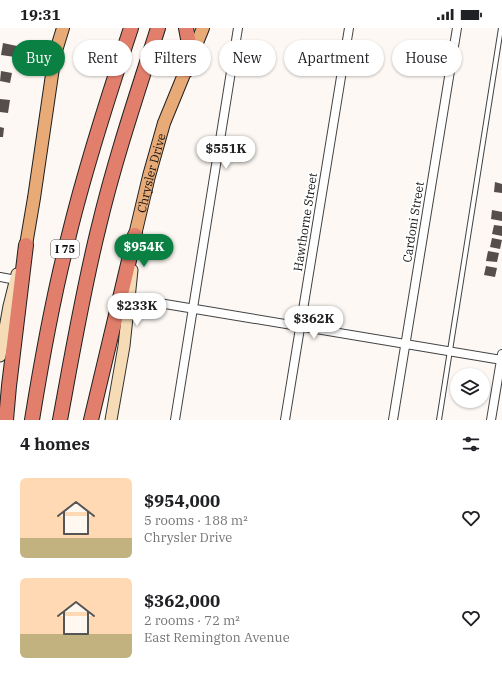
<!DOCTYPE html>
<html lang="en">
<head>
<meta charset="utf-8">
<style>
  body { margin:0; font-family:"IBM Plex Serif",serif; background:#f6f6f6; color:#202124; height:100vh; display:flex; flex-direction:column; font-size:15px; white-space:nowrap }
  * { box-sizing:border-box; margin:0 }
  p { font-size:13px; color:#757577 }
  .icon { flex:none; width:22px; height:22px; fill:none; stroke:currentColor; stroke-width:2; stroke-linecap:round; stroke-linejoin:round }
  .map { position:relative; height:392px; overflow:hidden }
  .sheet { display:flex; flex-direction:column; background:#fff; flex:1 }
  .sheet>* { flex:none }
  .guide { position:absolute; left:12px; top:12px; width:478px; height:36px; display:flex; gap:8px }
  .buttons { position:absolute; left:450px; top:340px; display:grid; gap:8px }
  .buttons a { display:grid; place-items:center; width:40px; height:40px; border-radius:50%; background:#fff; box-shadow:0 1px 3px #0004; font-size:20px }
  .price { position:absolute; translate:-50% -34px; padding:0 9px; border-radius:14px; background:#fff; color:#222; font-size:13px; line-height:26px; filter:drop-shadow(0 1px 2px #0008) }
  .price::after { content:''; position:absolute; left:50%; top:24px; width:12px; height:9px; margin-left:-6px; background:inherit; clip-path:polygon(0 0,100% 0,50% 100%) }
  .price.selected { background:#0b8043; color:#fff }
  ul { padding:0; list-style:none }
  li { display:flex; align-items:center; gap:12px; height:100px; padding:0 20px }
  li span { display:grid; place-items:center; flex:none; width:112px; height:80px; border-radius:6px; color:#555 }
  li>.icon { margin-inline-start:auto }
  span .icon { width:48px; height:48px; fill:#fffc; stroke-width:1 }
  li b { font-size:17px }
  h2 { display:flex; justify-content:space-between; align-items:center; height:48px; padding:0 20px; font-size:17px }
  .chip { padding:0 14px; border-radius:18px; background:#fff; box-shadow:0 1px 3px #0004; font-size:14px; line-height:36px }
  .chip.selected { background:#0b8043; color:#fff }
  .status { display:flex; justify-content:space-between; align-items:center; height:28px; padding:0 20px; background:#fff; direction:ltr }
  .status svg { height:11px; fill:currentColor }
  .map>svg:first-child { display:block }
</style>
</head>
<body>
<div class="status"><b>19:31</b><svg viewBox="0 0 49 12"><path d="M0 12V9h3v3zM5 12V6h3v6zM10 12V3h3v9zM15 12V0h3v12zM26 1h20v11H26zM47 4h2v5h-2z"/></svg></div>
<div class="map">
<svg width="502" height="392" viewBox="0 0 502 392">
  <rect width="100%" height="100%" fill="#fdf8f3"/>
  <path fill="#564d4d" d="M3 15 17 18 15 29 1 27Z
    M1 43 12 45 10 55 0 53Z
    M0 71 10 72 8 85 0 84Z
    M0 99 4 100 3 109H0Z
    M495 154 502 156V165L494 164Z
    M492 182 502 184V193L491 191Z
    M494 197 502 198V208L492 206Z
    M492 210 502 212 500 221 490 219Z
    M488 223 499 225 497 234 486 233Z
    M486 238 497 240 495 249 484 247Z"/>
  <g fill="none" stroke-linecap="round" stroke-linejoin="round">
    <defs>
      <path id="lane" d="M439 392 501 0"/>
      <path id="street" d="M0 249 16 252
        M129 270 502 332
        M175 392 238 0
        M285 392 349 0
        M393 392 457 0
        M491 392 502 326"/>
      <path id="secondary" d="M0 328 9 278 17 246
        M111 392 124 318 132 242"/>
      <g id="primary">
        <path id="s1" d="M135 207 149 148 164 95 203 0"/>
        <path d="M26 217 34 170 55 26 63 0"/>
      </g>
      <path id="highway" d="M186 0 189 16 187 42
        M6 392 9 358 26 217
        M32 392C42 330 53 268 69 207 86 137 108 69 131 0
        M60 392C72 327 83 262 99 198 115 131 137 66 158 0
        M91 392 135 207"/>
    </defs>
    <use href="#lane" stroke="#424242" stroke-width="6"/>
    <use href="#street" stroke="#424242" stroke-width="10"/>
    <use href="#secondary" stroke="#313131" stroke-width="13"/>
    <use href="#primary" stroke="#202020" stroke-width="14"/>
    <use href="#highway" stroke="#202020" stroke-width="16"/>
    <use href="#lane" stroke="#fff" stroke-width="4"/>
    <use href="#street" stroke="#fff" stroke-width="8"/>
    <use href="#secondary" stroke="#f5dbb6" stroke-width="11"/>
    <use href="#primary" stroke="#e8ab78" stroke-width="12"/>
    <use href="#highway" stroke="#e27f6c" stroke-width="14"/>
  </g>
  <g text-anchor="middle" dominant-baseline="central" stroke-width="4" stroke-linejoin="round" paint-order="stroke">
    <rect fill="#fff" stroke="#575757" stroke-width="1" x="51" y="212" width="28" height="18" rx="3"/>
    <g font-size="11" font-weight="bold" fill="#0f0f0f">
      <text x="65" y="221">I 75</text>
    </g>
    <g font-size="12" fill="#0f0f0f" stroke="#fff">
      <text stroke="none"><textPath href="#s1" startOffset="64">Chrysler Drive</textPath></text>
      <text transform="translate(305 194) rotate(-81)">Hawthorne Street</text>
      <text transform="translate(413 194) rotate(-81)">Cardoni Street</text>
    </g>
  </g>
</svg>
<div class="buttons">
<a><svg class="icon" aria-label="layers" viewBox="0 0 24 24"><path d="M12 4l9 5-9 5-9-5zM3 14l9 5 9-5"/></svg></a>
</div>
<b class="price" style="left:226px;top:142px">$551K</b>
<b class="price selected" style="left:144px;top:240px">$954K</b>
<b class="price" style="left:137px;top:299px">$233K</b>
<b class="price" style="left:314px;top:312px">$362K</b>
<div class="guide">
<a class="chip selected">Buy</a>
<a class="chip">Rent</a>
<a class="chip">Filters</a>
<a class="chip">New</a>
<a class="chip">Apartment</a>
<a class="chip">House</a>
</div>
</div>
<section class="sheet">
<h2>4 homes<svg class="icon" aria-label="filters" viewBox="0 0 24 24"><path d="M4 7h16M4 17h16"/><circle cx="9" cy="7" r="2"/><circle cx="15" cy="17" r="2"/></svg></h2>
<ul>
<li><span style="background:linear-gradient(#ffd9b3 75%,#c2b280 0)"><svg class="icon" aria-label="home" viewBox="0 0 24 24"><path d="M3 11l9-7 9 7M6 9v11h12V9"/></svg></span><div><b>$954,000</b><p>5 rooms · 188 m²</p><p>Chrysler Drive</p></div><svg class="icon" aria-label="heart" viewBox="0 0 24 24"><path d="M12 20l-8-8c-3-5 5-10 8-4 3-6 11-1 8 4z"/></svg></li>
<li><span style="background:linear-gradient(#ffd9b3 70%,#c2b280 0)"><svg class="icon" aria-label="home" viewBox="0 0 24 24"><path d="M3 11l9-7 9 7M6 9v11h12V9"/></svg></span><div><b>$362,000</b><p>2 rooms · 72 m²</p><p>East Remington Avenue</p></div><svg class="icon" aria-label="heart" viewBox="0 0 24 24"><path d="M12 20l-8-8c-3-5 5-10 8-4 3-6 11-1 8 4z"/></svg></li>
</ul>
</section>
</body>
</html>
